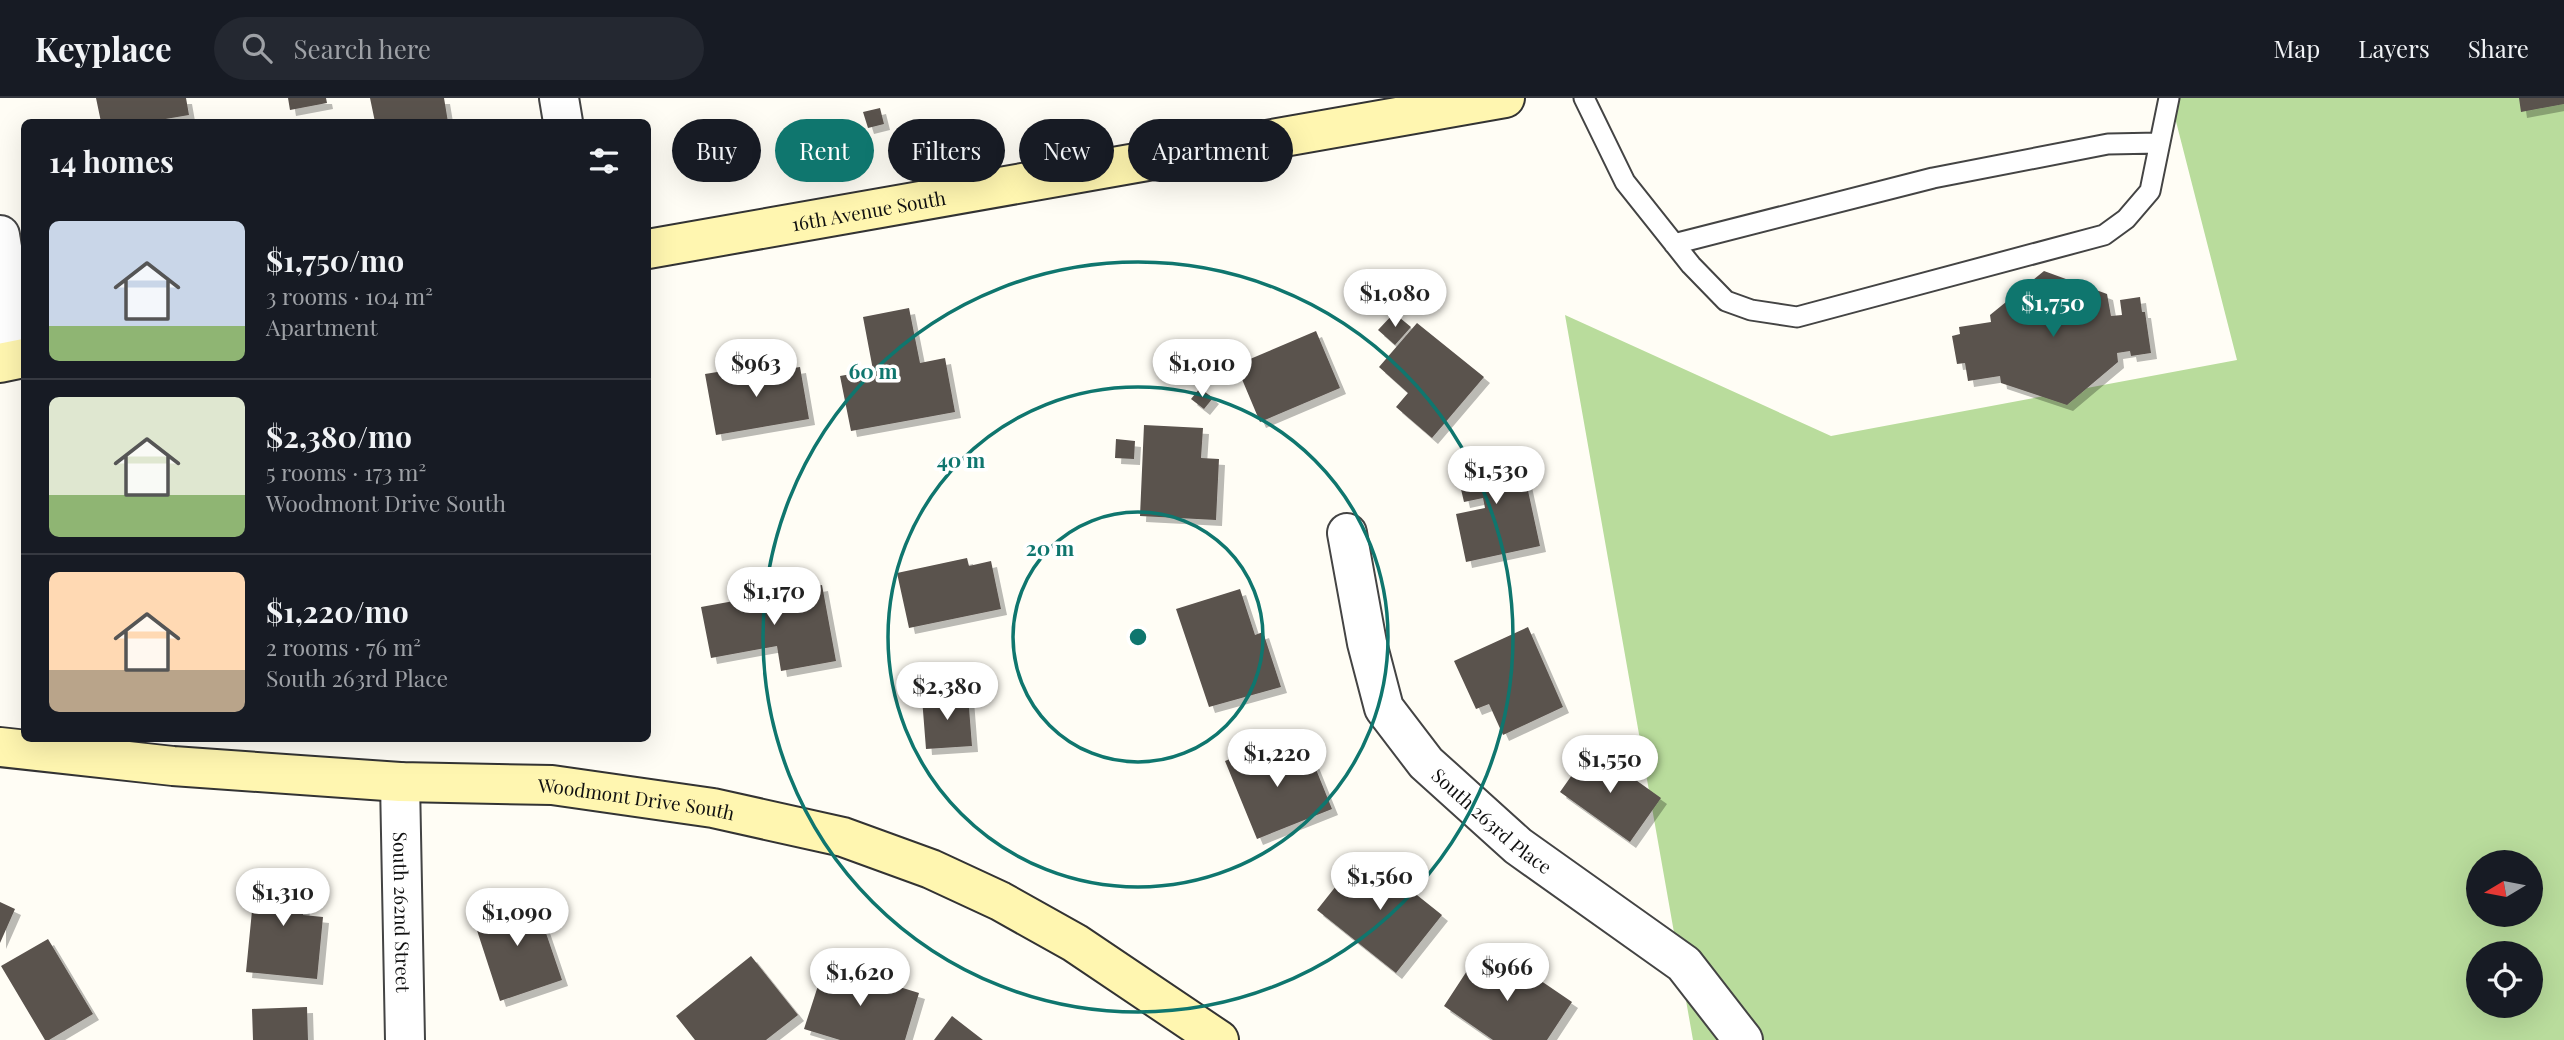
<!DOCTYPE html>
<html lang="en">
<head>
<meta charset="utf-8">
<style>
  body { margin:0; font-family:"Playfair Display",serif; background:#242831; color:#f1f3f6; height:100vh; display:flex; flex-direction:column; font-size:26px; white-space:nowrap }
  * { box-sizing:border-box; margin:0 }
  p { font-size:23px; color:#9ea1a6 }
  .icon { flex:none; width:38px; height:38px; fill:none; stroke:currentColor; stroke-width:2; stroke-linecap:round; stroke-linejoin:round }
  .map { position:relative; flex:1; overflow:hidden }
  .panel { position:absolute; left:21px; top:21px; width:630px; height:623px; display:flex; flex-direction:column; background:#171b24; border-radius:10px; box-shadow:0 7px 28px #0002 }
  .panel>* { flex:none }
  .hud { position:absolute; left:672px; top:21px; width:665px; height:63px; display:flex; gap:14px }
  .needle { width:46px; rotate:260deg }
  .controls { position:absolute; left:2466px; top:752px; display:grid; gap:14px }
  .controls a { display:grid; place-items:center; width:77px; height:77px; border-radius:50%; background:#171b24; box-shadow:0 7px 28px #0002; font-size:35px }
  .price { position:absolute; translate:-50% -60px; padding:0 16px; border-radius:24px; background:#fff; color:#222; font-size:23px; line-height:46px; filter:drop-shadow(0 2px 4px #0008) }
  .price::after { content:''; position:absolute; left:50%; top:42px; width:21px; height:16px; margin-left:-10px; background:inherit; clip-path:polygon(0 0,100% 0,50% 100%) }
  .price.active { background:#0f766e; color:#fff }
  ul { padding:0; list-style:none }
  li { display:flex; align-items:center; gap:21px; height:175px; padding:0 28px }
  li+li { border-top:2px solid #363941 }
  li span { display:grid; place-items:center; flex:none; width:196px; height:140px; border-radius:10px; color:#555 }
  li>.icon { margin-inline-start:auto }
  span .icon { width:84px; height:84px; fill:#fffc; stroke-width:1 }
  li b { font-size:30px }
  h2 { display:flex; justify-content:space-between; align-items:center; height:84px; padding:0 28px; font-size:30px }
  .tag { padding:0 24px; border-radius:32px; background:#171b24; box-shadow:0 7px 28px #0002; font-size:24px; line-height:63px }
  .tag.active { background:#0f766e; color:#fff }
  header { display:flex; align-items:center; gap:42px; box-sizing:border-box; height:98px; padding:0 35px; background:#171b24; border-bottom:2px solid #363941 }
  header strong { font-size:33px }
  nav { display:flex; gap:38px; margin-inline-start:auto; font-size:24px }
  .search { width:490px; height:63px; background:#242831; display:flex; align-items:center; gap:18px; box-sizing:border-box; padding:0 24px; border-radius:38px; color:#9ea1a6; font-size:26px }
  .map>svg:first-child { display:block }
</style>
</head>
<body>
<header>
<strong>Keyplace</strong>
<div class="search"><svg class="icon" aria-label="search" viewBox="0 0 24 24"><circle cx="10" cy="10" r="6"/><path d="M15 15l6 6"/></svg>Search here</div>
<nav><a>Map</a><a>Layers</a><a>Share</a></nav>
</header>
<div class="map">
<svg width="2564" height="942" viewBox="0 0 2564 942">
  <defs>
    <filter id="shadow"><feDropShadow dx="6" dy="6" stdDeviation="0" flood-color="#0004"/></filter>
  </defs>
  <rect width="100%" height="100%" fill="#fffdf5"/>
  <path fill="#b9dc9c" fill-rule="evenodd" d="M2170 0H2564V942H1693L1565 217 1831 338 2237 262ZM2478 765H2530V817H2478ZM2478 856H2530V908H2478Z"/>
  <path fill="#5a524d" filter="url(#shadow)" d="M96 0H186L189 17 148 24H128V22L101 24Z
    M288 0H326L327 5 290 12Z
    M370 0H444L448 24H375Z
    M2519 0H2564V6L2521 14Z
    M880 10 884 26 868 30 863 14Z
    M2044 173 2107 196 2111 218 2122 217 2120 202 2140 199 2142 214H2145L2151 255 2131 258 2130 253 2117 255 2118 264 2067 307 2001 285 2000 278 1968 283 1965 265 1957 266 1952 238 1960 236 1959 229 1991 224 1990 217Z
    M909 210 920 265 945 260 955 314 851 333 840 278 873 272 863 219Z
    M1394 215 1411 229 1395 247 1378 232Z
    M1417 225 1484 279 1432 340 1396 309 1408 295 1379 269Z
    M1316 233 1340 290 1260 324 1236 267Z
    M748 269 750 277 800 269 809 321 716 337 705 276Z
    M1200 290 1213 300 1204 311 1191 301Z
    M1144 327 1203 330 1201 360 1219 361 1216 422 1140 418Z
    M1116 341 1135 343 1134 361 1115 360Z
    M1519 351 1540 448 1466 464 1456 416 1485 410 1483 400 1464 404 1460 387 1464 386 1459 360Z
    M967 460 969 468 991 463 1001 511 909 530 897 475Z
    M822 487 836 563 781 573 777 548 711 560 701 509Z
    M1240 491 1255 537 1263 534 1281 589 1209 609 1176 511Z
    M1528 529 1563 609 1503 637 1489 606 1476 611 1454 563Z
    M968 597 972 648 926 651 922 600Z
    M1275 643 1286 669 1311 659 1332 711 1257 741 1225 663Z
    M1591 650 1661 700 1630 744 1560 694Z
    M1363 754 1442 817 1396 875 1317 812Z
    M256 772 307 777 303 817 323 819 317 881 246 874Z
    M533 797 562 882 500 903 472 817Z
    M0 804 15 811 0 845Z
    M48 841 93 916 49 942H45L1 868Z
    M1480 853 1519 880 1525 872 1572 904 1547 942H1493L1444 908Z
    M751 858 798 917 766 942H695L676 918Z
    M825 866 919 895 905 942H840L804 931Z
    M307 909 308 942H253L252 911Z
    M952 918 983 942H934Z"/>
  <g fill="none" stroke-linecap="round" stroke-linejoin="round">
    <defs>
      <path id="service" d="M1584 0 1625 84 1691 167 1726 203 1751 212 1797 219 2104 137 2126 121 2150 93 2169 0
        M1674 146 1933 80 2108 46 2159 45"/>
      <g id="minor">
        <path d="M559 0 563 24"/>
        <path d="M0 137 20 261"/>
        <path id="s1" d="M1347 435 1367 545 1384 610 1426 665 1518 748 1684 866 1743 942"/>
        <path id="s2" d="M400 684 405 942"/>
      </g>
      <g id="secondary">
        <path id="s3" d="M648 151 1505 0"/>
        <path d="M0 265 24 260"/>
        <path id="s4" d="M0 649 173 668 400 684 552 687 713 710 843 739 931 771 1000 803 1075 845 1219 942"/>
      </g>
    </defs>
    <use href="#service" stroke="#444" stroke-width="23"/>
    <use href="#minor" stroke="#444" stroke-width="42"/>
    <use href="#secondary" stroke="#333" stroke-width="42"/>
    <use href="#service" stroke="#fff" stroke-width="19"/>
    <use href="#minor" stroke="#fff" stroke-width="38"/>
    <use href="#secondary" stroke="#fff6b0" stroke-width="38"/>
  </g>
  <g fill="none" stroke="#0f766e" stroke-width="3.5">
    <circle cx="1138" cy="539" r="125"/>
    <circle cx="1138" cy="539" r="250"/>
    <circle cx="1138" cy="539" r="375"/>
  </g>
  <g text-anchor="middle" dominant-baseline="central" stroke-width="7" stroke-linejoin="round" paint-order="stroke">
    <g font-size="19" fill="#111" stroke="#fff">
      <text stroke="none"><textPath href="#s3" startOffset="224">16th Avenue South</textPath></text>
      <text stroke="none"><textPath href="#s4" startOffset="639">Woodmont Drive South</textPath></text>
      <text stroke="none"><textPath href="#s1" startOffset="336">South 263rd Place</textPath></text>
      <text stroke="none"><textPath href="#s2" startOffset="130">South 262nd Street</textPath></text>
    </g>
  </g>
  <circle cx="1138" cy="539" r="10" fill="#0f766e" stroke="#fff" stroke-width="3.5"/>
  <g font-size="21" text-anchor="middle" font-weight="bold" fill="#0f766e" stroke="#fff" stroke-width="7" stroke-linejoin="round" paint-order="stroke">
    <text x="873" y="281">60 m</text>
    <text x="961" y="370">40 m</text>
    <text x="1050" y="458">20 m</text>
  </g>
</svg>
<div class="controls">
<a><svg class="needle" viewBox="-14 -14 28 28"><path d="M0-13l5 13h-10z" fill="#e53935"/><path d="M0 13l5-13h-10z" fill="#9ea1a6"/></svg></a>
<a><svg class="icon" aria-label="locate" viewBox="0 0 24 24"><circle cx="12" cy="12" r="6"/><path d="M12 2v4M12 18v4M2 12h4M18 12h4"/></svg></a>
</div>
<b class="price" style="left:1395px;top:231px">$1,080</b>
<b class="price active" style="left:2053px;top:241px">$1,750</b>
<b class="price" style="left:756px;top:301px">$963</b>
<b class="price" style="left:1202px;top:301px">$1,010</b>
<b class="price" style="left:1496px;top:408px">$1,530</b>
<b class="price" style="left:774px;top:529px">$1,170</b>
<b class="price" style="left:947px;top:624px">$2,380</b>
<b class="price" style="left:1277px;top:691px">$1,220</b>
<b class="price" style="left:1610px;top:697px">$1,550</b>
<b class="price" style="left:1380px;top:814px">$1,560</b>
<b class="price" style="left:283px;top:830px">$1,310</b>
<b class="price" style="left:517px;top:850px">$1,090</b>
<b class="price" style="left:1507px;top:905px">$966</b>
<b class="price" style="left:860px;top:910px">$1,620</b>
<div class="hud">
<a class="tag">Buy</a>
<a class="tag active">Rent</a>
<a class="tag">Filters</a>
<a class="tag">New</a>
<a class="tag">Apartment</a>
</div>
<section class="panel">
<h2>14 homes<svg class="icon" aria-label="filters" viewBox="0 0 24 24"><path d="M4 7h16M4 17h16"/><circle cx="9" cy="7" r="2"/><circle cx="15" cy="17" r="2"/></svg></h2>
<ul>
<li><span style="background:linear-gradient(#c9d6e8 75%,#8fb573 0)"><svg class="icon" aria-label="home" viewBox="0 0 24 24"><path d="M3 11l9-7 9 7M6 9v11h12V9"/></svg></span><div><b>$1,750/mo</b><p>3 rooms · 104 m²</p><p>Apartment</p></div></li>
<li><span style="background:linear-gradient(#dfe7d0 70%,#8fb573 0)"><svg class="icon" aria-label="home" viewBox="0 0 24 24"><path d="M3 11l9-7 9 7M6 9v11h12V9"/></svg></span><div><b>$2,380/mo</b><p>5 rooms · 173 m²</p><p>Woodmont Drive South</p></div></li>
<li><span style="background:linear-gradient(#ffd9b3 70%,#b9a48a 0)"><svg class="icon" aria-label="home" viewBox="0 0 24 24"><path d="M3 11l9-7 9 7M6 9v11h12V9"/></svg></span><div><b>$1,220/mo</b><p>2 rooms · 76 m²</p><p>South 263rd Place</p></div></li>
</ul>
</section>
</div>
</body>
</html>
